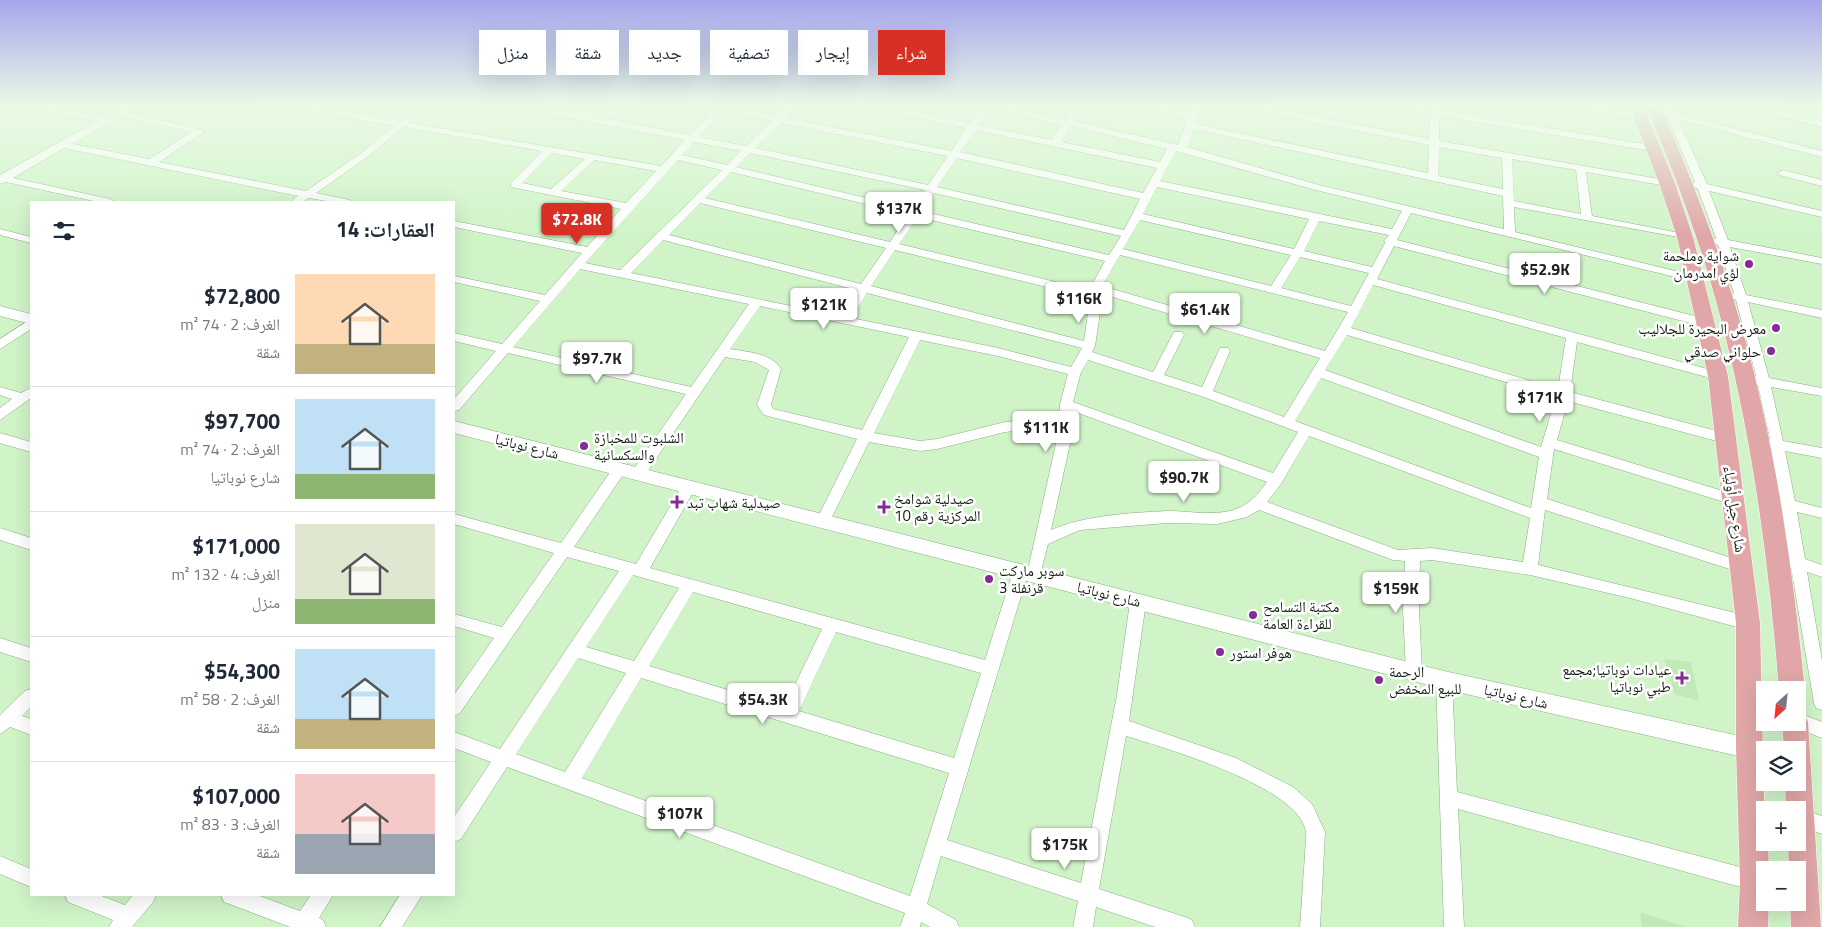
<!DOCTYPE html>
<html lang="ar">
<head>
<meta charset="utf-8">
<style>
  body { margin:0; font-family:"Titillium Web","Noto Naskh Arabic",sans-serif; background:#f6f6f7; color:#1f2937; direction:rtl; height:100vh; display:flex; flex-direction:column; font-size:19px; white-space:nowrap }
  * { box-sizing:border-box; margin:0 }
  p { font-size:16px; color:#747a83 }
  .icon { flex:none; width:28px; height:28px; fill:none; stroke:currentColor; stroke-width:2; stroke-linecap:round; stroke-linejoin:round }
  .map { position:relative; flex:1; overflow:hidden; direction:ltr }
  .sheet { position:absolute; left:30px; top:201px; width:425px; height:695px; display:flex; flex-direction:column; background:#fff; border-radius:0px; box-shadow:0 5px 20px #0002; direction:rtl }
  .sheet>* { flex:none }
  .top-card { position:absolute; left:470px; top:30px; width:475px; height:45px; direction:rtl; display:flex; gap:10px }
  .needle { width:32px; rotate:207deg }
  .tools { position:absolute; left:1756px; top:681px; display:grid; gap:10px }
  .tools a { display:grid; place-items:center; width:50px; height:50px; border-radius:0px; background:#fff; box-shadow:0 5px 20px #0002; font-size:25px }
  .price { position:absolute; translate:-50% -42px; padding:0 11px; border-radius:5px; background:#fff; color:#222; font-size:16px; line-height:32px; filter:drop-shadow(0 1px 2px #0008) }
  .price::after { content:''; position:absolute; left:50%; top:30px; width:15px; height:11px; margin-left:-8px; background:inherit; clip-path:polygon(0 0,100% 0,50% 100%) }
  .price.current { background:#d93025; color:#fff }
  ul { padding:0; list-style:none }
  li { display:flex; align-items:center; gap:15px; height:125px; padding:0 20px }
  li+li { border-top:1px solid #e0e1e3 }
  li span { display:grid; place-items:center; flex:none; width:140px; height:100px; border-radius:0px; color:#555 }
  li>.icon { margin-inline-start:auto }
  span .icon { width:60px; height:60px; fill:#fffc; stroke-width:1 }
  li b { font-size:21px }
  h2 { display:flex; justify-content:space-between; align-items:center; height:60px; padding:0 20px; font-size:21px }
  .tag { padding:0 18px; border-radius:0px; background:#fff; box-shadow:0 5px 20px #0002; font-size:18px; line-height:45px }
  .tag.current { background:#d93025; color:#fff }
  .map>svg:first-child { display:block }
</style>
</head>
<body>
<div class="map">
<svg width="1822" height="927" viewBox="0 0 1822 927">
  <rect width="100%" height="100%" fill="#d0f4c8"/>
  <path fill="#c1e9b8" d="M1664 659 1691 662 1699 701 1675 694Z
    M1640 912 1687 927H1642Z"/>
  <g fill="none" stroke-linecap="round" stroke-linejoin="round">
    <defs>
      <path id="minor" d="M0 105H11L0 111Z
        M17 105H35L105 117 127 105H137L127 112 205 131 159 162 306 191 360 154 394 126 290 108 286 105H305L400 121 420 105H429L409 123 661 166 685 140 516 108 511 105H530L583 114 594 105H603L592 116 690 135 718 105H727V107L776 116 788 105H797L785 118 952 151 966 128 861 105H878L970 123 983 105H999L1065 120 1074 105H1082L1073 121 1178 145 1188 119 1129 105H1147L1190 113 1194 105H1202L1196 124 1428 173 1429 145 1244 108 1239 105H1257L1429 139 1430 114 1391 108 1386 105H1406L1430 109 1431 105H1439L1440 110 1655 146V150L1652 151 1439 116V141L1671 181V185L1667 186 1586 172 1592 216 1685 234 1690 237 1689 239 1514 207 1515 232 1700 277V281L1696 282 1411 213 1397 240 1710 320 1712 323 1710 326 1706 327 1394 246 1377 279 1722 373 1724 376 1718 380 1577 342 1570 392 1724 433 1731 438 1724 443 1568 401 1557 440 1739 496 1741 500 1739 504 1734 505 1554 449 1547 499 1747 563 1750 567 1747 571 1742 573 1545 510 1538 565 1748 616 1754 618 1756 623 1754 628 1748 630 1630 598 1530 575 1432 560 1420 561 1419 609 1422 672 1420 677 1414 679 1408 677 1406 672 1403 609 1405 561 1393 560 1259 510 1247 517 1217 524 1167 523 1080 530 1048 544 1039 579 1034 581 1027 576 947 840 1081 883 1117 695 1130 602 1133 597 1138 596 1143 597 1146 602 1129 721 1236 758 1293 787 1312 804 1325 832 1320 927H1300C1302 903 1303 879 1305 855 1305 847 1307 839 1306 832 1300 787 1165 748 1126 736L1099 889 1185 917 1192 920 1195 927H1155L1096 907 1093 927H1073L1078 901 941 856 927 904 956 920 959 927H930L921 922 920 927H900L905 913 507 767 461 839 454 842V817L491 762 454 748V732L500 749 619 571 567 557 460 713 454 716V695L494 638 454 626V614L502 627 554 553 454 524V514L561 543 615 465 620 464 627 469 574 547 636 564 684 483H694L696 487 650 568 985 660 1013 572 1016 568 1021 566 1028 570 1058 434 1025 430 1005 432 937 449 920 451 869 442 828 525H818L816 521 857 439 764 415 757 405 769 370 755 362 725 357 643 478H633L631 474 633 470 686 394 508 353 459 410 454 411V399L496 351 454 341V333L502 344 540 301 454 282V276L545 295 582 253 454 227V221L587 247 621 209 511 187V183L542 151 404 127 366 158 316 193 350 200 351 202H333L309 198 302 202H291L298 196 64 148 13 178 110 199 115 202H98L6 182 0 184V175L97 121 21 108ZM990 108 1062 125 1052 140 978 125ZM722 111 772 121 746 146 699 137ZM120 116 192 132 149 159 72 144ZM781 123 948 156 928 185 755 148ZM1070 126 1167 149 1160 162 1061 142ZM1194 129 1503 196 1504 229 1319 185 1187 147ZM975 130 1157 168 1143 193 960 152ZM694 142 741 151 727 165 682 155ZM1439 147 1502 158 1503 189 1438 176ZM1176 151 1312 189 1402 211 1392 229 1160 181ZM551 153 585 159 551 189 522 183ZM750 153 925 190 912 209 736 167ZM957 158 1140 199 1124 230 937 187ZM1512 159 1576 170 1581 214 1514 201ZM594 160 656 171 626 203 561 191ZM678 160 722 170 620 270 585 263ZM731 172 908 214 890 242 705 198ZM1157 187 1309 219 1294 249 1143 214ZM934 193 1121 236 1109 255 921 211ZM700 203 886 248 861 284 669 235ZM918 217 1105 261 1089 290 899 244ZM1140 220 1291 255 1271 286 1123 249ZM1319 221 1389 235 1384 241 1385 243 1372 267 1304 251ZM663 240 857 290 840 316 631 273ZM895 250 1088 297 1090 299 1084 341 871 286ZM1120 255 1348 312 1325 351 1102 286ZM1300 257 1369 273 1351 306 1281 288ZM580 269 749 304 691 387 513 347ZM1373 285 1566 338 1558 389 1351 328ZM867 293 1082 348 1071 367 998 348 851 318ZM1099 293 1320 358 1284 417 1213 391 1230 351 1228 348H1220L1202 387 1164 375 1184 335 1182 332H1174L1153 372 1092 352 1095 346 1102 299ZM760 306 909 337 862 430 773 409 771 405 781 369C771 353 748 352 730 349ZM1347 335 1556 397 1541 447 1325 370ZM920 340 998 356 1068 374 1060 404 1059 424 1025 420 1005 422 937 439 920 441 874 433ZM1088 360 1201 396 1298 432 1273 473 1073 402 1081 372ZM1321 378 1539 457 1531 508 1295 421ZM1073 411 1267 482C1259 493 1252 502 1239 508 1217 517 1191 511 1167 511 1129 513 1087 515 1051 530L1073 430ZM1309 436 1530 518 1523 562 1432 548 1398 550 1267 502 1281 484ZM633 575 679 588 634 661 586 647ZM693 592 822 629 784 707 649 666ZM836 632 981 673 954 758 799 711ZM578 658 626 673 565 772 516 754ZM641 678 949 773 910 896 582 778Z
        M1564 105H1585L1640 113 1645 116 1640 119 1569 108Z
        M1663 105H1671L1675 113 1822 151V157L1678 119 1707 184 1822 211V217L1709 191 1728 240 1822 258V264L1730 247 1746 295 1822 310V318L1748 302 1769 378 1822 388V396L1771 387 1783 441 1822 448V458L1785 451 1795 501 1822 508V518L1797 512 1805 559 1822 565V577L1807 572 1822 661V710L1816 708 1814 703 1791 567 1785 561 1789 556 1782 508 1777 507 1775 503 1780 498 1771 448 1764 443 1770 439 1758 385 1752 383 1750 380 1756 376 1736 300 1729 296 1734 293 1718 245 1711 241 1716 238 1698 189 1691 185 1695 182 1667 116 1660 113 1665 110Z
        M1739 105H1754L1822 121V127Z
        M1783 170 1822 180V186L1779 175 1778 173Z
        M0 229 31 237V243L0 235Z
        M31 319V329L0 349V339Z
        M0 387 21 393 31 388V398L0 420V408L12 399 0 395Z
        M0 433 31 442V452L0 443Z
        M0 528 31 538V550L0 540Z
        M0 638 31 648V662L0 652Z
        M1444 673 1450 675 1452 680 1457 792 1755 871 1762 874 1765 881 1762 888 1755 891 1458 809 1464 927H1444L1436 680 1438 675Z
        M31 689V707L22 716 31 719V735L10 727 0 734V715L25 691Z
        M1798 713 1822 722V738L1792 726 1790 722H1798Z
        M1801 809 1822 816V834L1798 825V811Z
        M0 856 31 869V887L0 874Z
        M65 895H99L125 905 133 895H156L153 902 132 927H109L113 920 68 902Z
        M221 895H257L300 911 311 895H333L319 918 323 920 326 927H290L224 902Z
        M400 895H422L402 927H380Z"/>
      <path id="tertiary" d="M0 306 31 314V324L0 316Z
        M454 421 1444 671 1749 738 1774 750H1765V765L1747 758 1444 689 454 433Z"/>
      <path id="primary" d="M1629 105H1643L1675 183 1693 237 1728 376 1760 623 1765 842H1768L1769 870H1765V902H1769L1768 927H1738L1740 881 1736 748V623L1708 376 1677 237 1659 183Z
        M1646 105H1660C1690 175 1718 245 1739 318 1775 439 1792 564 1805 690L1801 698 1798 699V690H1779C1769 565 1753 441 1721 320 1702 246 1675 175 1646 105Z
        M1798 711 1804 714 1808 722 1821 927H1791L1790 902H1798V870H1789L1788 842H1798V810H1786L1785 782H1798V750H1784L1782 722H1798Z"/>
    </defs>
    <use href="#minor" stroke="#8bad84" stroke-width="1"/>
    <use href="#tertiary" stroke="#8bad84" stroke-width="1"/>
    <use href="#primary" stroke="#fff" stroke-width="1"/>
    <use href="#minor" fill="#fff" fill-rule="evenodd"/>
    <use href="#tertiary" fill="#fff" fill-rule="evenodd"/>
    <use href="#primary" fill="#e1a7a8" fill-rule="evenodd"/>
  </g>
  <linearGradient id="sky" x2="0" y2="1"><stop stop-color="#a6a6ed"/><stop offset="0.45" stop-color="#eafae6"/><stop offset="1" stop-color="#eafae6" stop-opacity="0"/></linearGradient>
  <rect width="1822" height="235" fill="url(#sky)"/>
  <g fill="#842b97" stroke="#fff" stroke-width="2">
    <circle cx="1749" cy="264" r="5"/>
    <circle cx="1776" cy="328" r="5"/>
    <circle cx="1771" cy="351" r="5"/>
    <circle cx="584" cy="446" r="5"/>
    <path d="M674.5 494.5h5v5h5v5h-5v5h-5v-5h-5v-5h5z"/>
    <path d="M881.5 499.5h5v5h5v5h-5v5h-5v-5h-5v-5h5z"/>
    <circle cx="989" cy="579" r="5"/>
    <circle cx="1253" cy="615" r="5"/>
    <circle cx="1220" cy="652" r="5"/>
    <path d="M1679.5 670.5h5v5h5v5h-5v5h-5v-5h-5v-5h5z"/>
    <circle cx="1379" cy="680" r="5"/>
  </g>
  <g text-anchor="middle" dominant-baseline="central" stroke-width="5" stroke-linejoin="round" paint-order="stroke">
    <g font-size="15" fill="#111e0e" stroke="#fff" text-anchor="start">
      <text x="1739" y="255" text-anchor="end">شواية وملحمة<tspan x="1739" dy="17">لؤي امدرمان</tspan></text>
      <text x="1766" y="328" text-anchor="end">معرض البحيرة للجلاليب</text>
      <text x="1761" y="351" text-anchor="end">حلواني صدقي</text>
      <text x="594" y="437">الشلبوت للمخبازة<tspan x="594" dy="17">والسكسانية</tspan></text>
      <text x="894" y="498">صيدلية شوامخ<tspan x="894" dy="17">المركزية رقم 10</tspan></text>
      <text x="687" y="502">صيدلية شهاب تبد</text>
      <text x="999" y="570">سوبر ماركت<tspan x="999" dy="17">قرنفلة 3</tspan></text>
      <text x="1263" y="606">مكتبة التسامح<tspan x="1263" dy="17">للقراءة العامة</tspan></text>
      <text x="1230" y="652">هوفر استور</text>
      <text x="1671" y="669" text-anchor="end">عيادات نوباتيا;مجمع<tspan x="1671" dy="17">طبي نوباتيا</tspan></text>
      <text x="1389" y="671">الرحمة<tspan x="1389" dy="17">للبيع المخفض</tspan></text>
    </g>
    <g font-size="15" fill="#111e0e" stroke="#fff">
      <text transform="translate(527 446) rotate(14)">شارع نوباتيا</text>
      <text transform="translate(1735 509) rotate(82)">شارع جبل أولياء</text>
      <text transform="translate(1109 594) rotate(14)">شارع نوباتيا</text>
      <text transform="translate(1516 696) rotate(13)">شارع نوباتيا</text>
    </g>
  </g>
</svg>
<div class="tools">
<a><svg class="needle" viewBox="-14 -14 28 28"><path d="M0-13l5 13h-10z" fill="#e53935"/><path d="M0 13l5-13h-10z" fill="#747a83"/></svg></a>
<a><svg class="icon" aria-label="layers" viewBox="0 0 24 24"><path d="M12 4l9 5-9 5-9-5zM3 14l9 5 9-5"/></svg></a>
<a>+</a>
<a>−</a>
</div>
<b class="price" style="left:899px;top:234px">$137K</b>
<b class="price current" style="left:577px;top:245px">$72.8K</b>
<b class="price" style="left:1545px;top:295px">$52.9K</b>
<b class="price" style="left:1079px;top:324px">$116K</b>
<b class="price" style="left:824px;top:330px">$121K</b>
<b class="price" style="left:1205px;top:335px">$61.4K</b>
<b class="price" style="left:597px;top:384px">$97.7K</b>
<b class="price" style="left:1540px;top:423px">$171K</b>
<b class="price" style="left:1046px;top:453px">$111K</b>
<b class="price" style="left:1184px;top:503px">$90.7K</b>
<b class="price" style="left:1396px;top:614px">$159K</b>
<b class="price" style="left:763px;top:725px">$54.3K</b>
<b class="price" style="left:680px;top:839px">$107K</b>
<b class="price" style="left:1065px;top:870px">$175K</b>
<div class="top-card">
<a class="tag current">شراء</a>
<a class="tag">إيجار</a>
<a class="tag">تصفية</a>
<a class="tag">جديد</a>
<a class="tag">شقة</a>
<a class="tag">منزل</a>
</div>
<section class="sheet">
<h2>العقارات: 14<svg class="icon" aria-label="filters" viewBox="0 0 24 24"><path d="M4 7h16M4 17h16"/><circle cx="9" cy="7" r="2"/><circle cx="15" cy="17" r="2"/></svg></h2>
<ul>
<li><span style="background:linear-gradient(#ffd9b3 70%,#c2b280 0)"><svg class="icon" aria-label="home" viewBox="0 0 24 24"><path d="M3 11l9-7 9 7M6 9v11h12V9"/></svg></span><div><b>$72,800</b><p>الغرف: 2 · 74 m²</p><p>شقة</p></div></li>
<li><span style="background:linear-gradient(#bfe0f5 75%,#8fb573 0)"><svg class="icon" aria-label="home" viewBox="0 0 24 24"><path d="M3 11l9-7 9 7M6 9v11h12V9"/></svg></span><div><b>$97,700</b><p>الغرف: 2 · 74 m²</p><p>شارع نوباتيا</p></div></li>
<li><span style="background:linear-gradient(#dfe7d0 75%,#8fb573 0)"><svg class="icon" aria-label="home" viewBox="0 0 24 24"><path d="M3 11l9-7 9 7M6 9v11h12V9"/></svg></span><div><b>$171,000</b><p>الغرف: 4 · 132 m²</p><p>منزل</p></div></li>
<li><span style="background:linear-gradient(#bfe0f5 70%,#c2b280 0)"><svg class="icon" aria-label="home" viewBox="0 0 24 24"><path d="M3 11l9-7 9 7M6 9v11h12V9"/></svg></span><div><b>$54,300</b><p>الغرف: 2 · 58 m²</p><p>شقة</p></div></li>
<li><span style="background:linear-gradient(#f6c9c9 60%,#9aa5b1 0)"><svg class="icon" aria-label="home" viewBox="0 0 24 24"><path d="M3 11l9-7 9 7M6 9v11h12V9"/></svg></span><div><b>$107,000</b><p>الغرف: 3 · 83 m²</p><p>شقة</p></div></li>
</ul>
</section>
</div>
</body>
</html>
